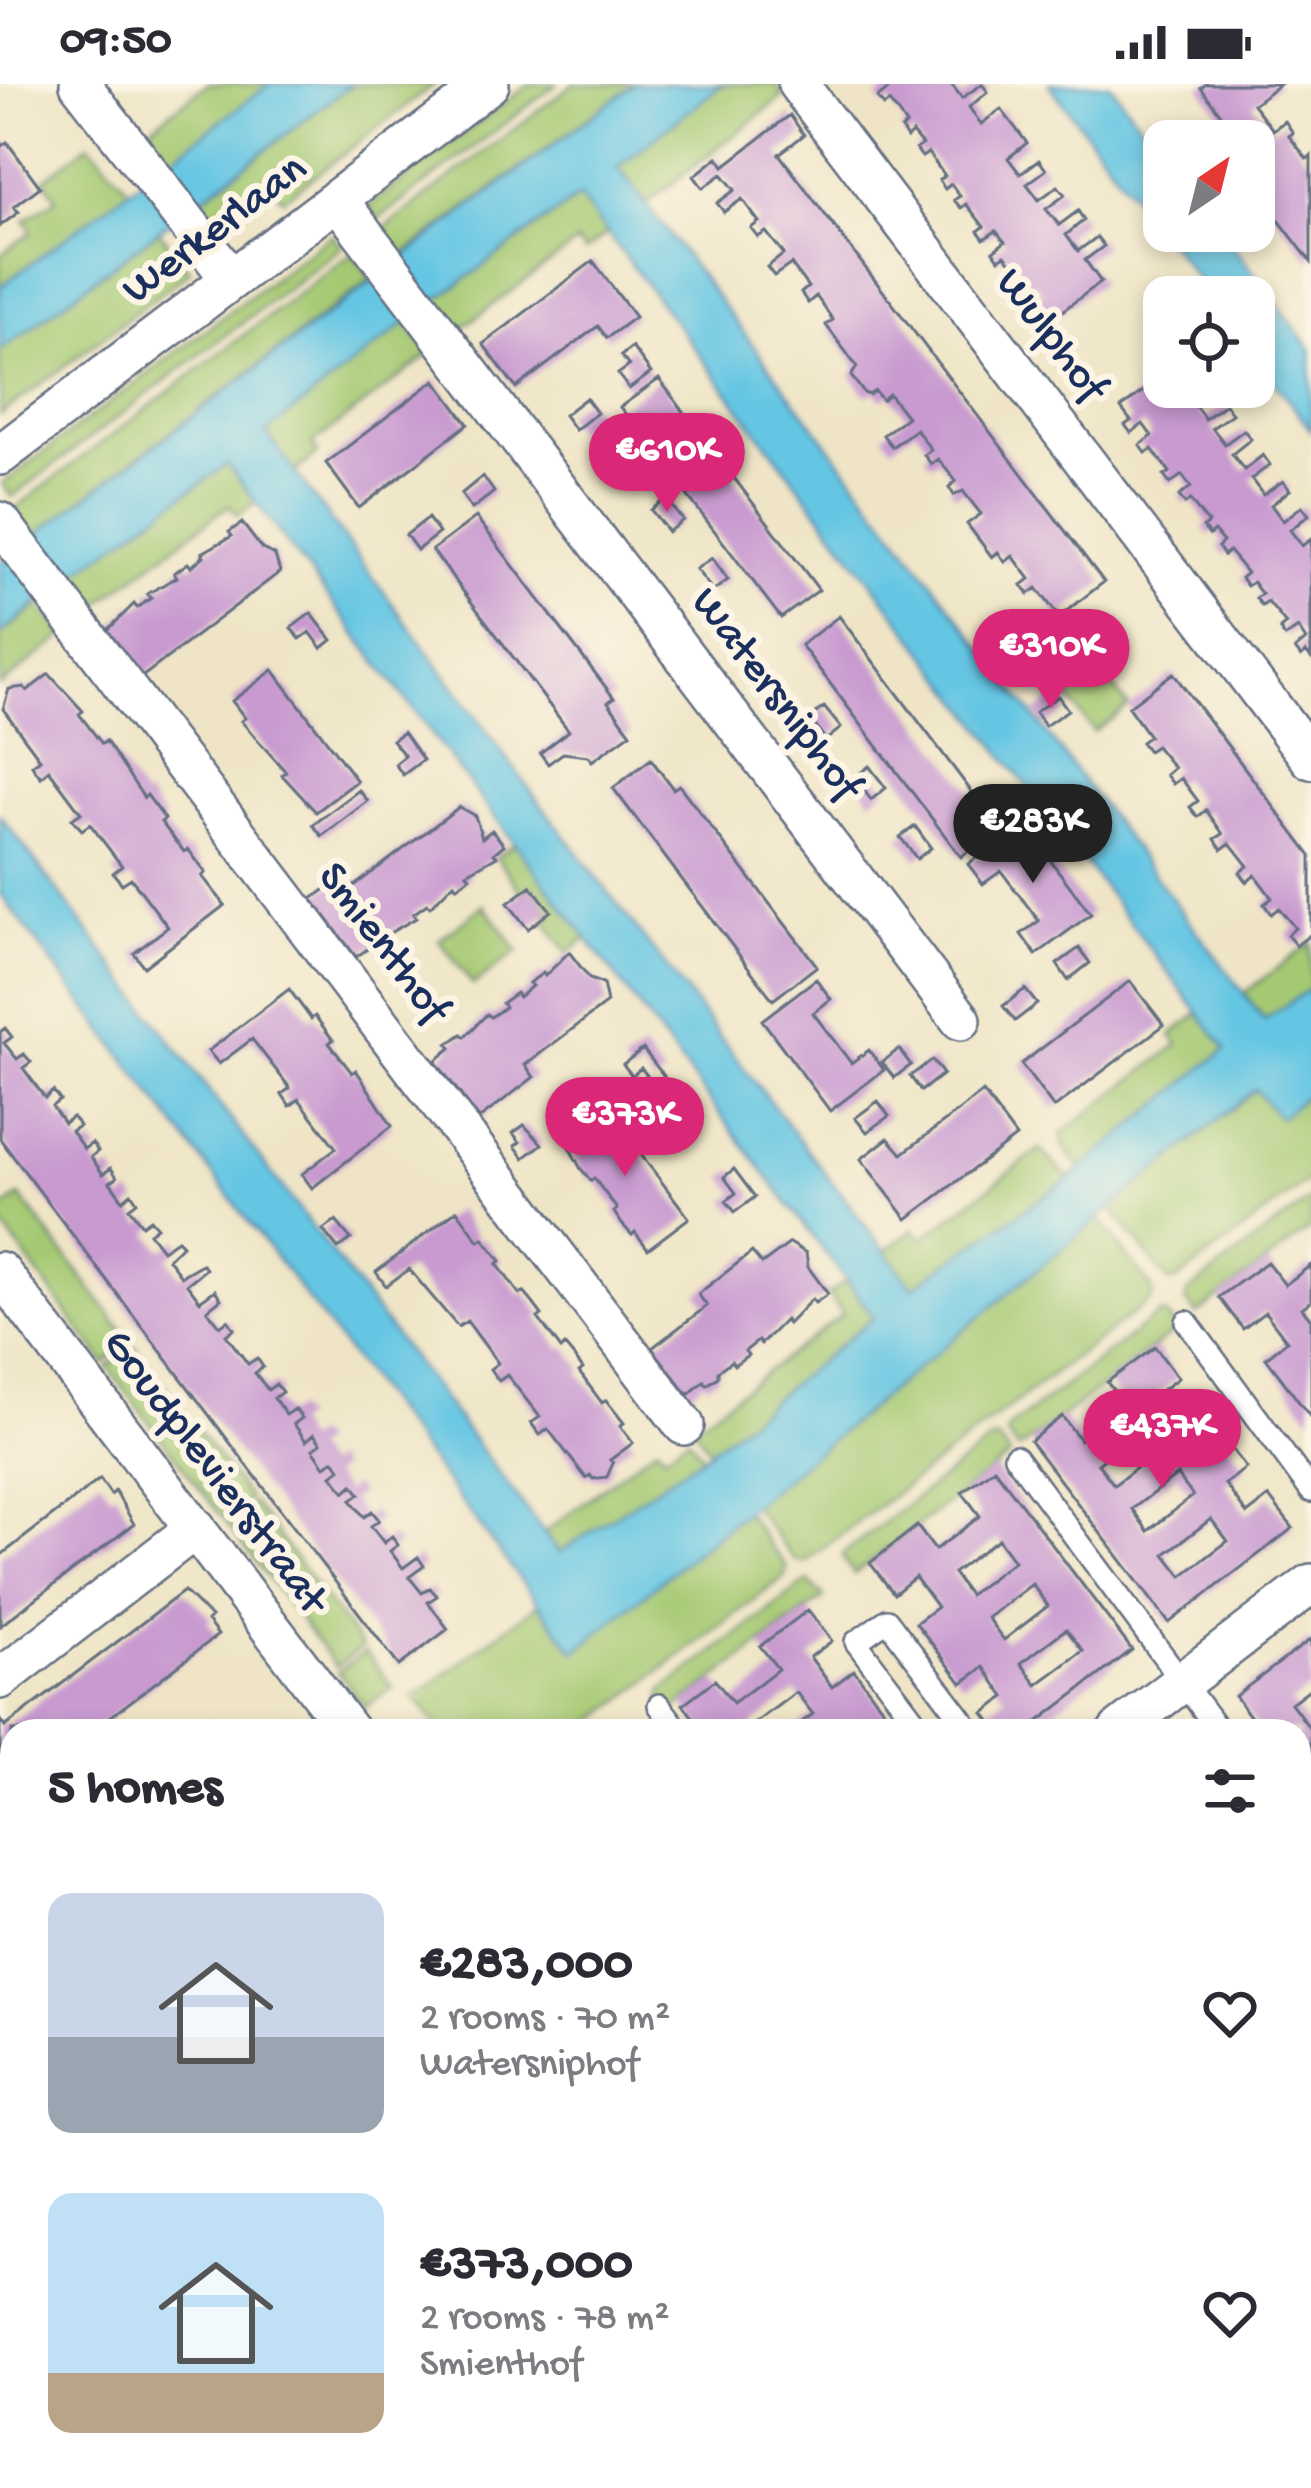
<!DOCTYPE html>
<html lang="en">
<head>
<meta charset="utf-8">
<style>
  body { margin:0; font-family:"Gochi Hand",sans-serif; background:#f7f7f7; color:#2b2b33; height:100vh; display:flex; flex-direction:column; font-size:45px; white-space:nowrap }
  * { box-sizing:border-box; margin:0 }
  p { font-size:39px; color:#7c7c81 }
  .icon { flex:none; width:66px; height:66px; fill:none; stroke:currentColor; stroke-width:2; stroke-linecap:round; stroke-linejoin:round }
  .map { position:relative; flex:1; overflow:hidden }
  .drawer { position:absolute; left:0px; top:1635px; width:1311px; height:771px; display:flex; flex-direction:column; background:#fff; border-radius:36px 36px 0 0; box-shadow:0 6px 18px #0003 }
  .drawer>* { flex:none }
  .needle { width:78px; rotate:35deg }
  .tools { position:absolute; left:1143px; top:36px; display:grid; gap:24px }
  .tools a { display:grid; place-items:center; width:132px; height:132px; border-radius:24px; background:#fff; box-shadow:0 6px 18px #0003; font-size:60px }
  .price { position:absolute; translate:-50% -102px; padding:0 27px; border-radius:42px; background:#db2777; color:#fff; font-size:39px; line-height:78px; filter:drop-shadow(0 3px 6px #0008) }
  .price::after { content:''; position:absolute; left:50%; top:72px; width:36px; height:27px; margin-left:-18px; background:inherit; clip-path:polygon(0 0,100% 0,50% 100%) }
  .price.current { background:#222; color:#fff }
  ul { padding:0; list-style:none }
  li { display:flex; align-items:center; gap:36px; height:300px; padding:0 48px }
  li span { display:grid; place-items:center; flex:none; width:336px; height:240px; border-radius:24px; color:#555 }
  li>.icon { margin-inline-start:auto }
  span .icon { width:144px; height:144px; fill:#fffc; stroke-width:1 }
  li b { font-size:51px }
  h2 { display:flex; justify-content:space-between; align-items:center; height:144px; padding:0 48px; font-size:51px }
  .status { display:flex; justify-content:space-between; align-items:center; height:84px; padding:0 60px; background:#fff; direction:ltr }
  .status svg { height:33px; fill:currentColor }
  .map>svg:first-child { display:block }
</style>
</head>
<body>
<div class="status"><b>09:50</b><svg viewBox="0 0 49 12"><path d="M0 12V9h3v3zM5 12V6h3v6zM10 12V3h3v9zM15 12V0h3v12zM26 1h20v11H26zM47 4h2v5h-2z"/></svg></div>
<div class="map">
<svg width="1311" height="2404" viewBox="0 0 1311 2404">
  <rect width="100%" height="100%" fill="#fcf5e5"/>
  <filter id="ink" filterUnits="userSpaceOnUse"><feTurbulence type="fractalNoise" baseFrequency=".00833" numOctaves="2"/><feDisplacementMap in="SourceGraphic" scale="24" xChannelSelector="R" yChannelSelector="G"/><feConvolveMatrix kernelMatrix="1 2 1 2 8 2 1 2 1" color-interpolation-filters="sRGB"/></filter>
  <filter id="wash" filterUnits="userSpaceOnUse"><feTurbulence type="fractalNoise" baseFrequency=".004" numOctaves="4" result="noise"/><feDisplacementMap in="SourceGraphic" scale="48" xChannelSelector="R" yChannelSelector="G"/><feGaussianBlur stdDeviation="2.7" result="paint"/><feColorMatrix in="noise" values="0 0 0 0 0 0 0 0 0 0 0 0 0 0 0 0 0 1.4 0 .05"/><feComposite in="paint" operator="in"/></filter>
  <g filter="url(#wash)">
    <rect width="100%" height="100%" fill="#efe5c6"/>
    <path fill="#a5c972" stroke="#607c68" stroke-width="3" d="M207 0H270L166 79 143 49Z
      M352 0H435L284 115 273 105 217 146 196 119Z
      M529 0H557L379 135 369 122Z
      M573 0H634L402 172 381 147Z
      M721 0H775L784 12 646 120 617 83Z
      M89 60 130 106 0 203V171L32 148 25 136 57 115 44 95Z
      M580 112 608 149 585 167 577 158 458 247 435 217Z
      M159 147 190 187 0 331V267Z
      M332 150 342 163 12 413 2 400Z
      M352 169 371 195 29 456 13 426Z
      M405 239 430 270 312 360 318 369 295 388 265 349Z
      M227 379 256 417 238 432 229 421 92 525 65 497Z
      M39 521 65 551 0 602V551Z
      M1091 574 1128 622 1094 648 1058 600Z
      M515 759 587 854 568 869 545 838 551 833 532 802 522 809 496 773Z
      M484 821 518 867 473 901 439 856Z
      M1311 859V904L1265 936 1244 909Z
      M1199 929 1227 966 1081 1085 1064 1063 1061 1050 1178 961 1171 951Z
      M1256 1005 1279 1033 1311 1007V1094L1176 1197 1169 1198 1111 1124Z
      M1040 1065 1069 1095 912 1204 885 1167 914 1145 922 1155Z
      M20 1112 131 1258 104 1279 0 1138V1127Z
      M1311 1115V1144L1197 1230 1186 1218 1187 1209Z
      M1098 1134 1153 1206 1151 1216 805 1478 794 1476 752 1421Z
      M846 1197 874 1233 711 1367 693 1343 843 1230 828 1210Z
      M1159 1230 1166 1231 1178 1245 1018 1366 1006 1350 1009 1344Z
      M134 1262 249 1415 223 1435 107 1283Z
      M688 1353 703 1372 560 1469 544 1449 657 1362 664 1371Z
      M992 1356H998L1010 1372 854 1490 842 1473 844 1469Z
      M253 1419 362 1563 336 1583 226 1439Z
      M745 1428 787 1484 784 1493 581 1647H441L415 1613 538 1520 575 1567Z
      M808 1497 824 1513 671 1628 661 1615 663 1606Z
      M365 1568 393 1604 365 1623 338 1588Z
      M1311 1933V2404H694L707 2394H1299V1942Z"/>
    <path fill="#65c6e3" stroke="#407aa0" stroke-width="3" fill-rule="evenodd" d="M270 0H352L0 267V203Z
      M634 0H723L618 83 1264 936 1311 904V1007L1279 1034 1255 1005 575 1568 0 810V731L559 1469 703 1372 874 1233 227 380 65 497 0 551V478ZM579 112 1226 965 1069 1095 913 1203 548 730 266 349 405 239Z
      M1049 0H1110L1164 71V147H1222L1311 265V346L1254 271V213H1210Z"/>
    <g id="blocks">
      <path fill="#c89ad0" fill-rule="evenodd" d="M885 0H951L962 14 982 0 988 8 969 23 981 40 1001 25 1027 59 1008 74 1020 90 1039 76 1046 86 1027 100 1039 116 1058 102 1065 111 1046 125 1059 141 1078 127 1084 136 1066 151 1078 167 1097 153 1104 162 1085 176 1101 198 1053 234 1043 222 1038 226 1032 218 1043 209 1034 198 1023 206 1017 198 1022 194 1014 182 1005 171 999 175 993 167 1005 158 996 147 984 155 978 147 984 143 975 131 966 120 961 124 954 116 960 112 951 100 945 105 939 96 945 92 936 80 928 69 922 73 916 65 922 61 912 49 907 54 901 45 906 41 898 29 889 18 884 22 877 14 889 5Z
        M1206 0H1280L1253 20 1273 46 1285 37 1293 49 1289 52 1307 75 1311 72V178L1254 104V57H1232L1221 42 1226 37 1201 4Z
        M790 31 804 51 779 70 1104 498 1059 533 1037 504 1029 510 1022 501 1030 495 1013 472 1005 478 998 468 992 473 967 440 981 430 963 407 954 411 949 403 956 397 938 375 931 380 924 371 931 366 916 345 892 363 883 351 907 333 889 310 882 316 875 307 869 311 864 309 851 292 857 283 826 241 833 236 816 212 808 219 801 209 808 203 791 180 774 192 767 183 784 170 766 148 758 153 751 144 759 138 742 115 724 128 717 119 735 106 722 90 703 104 694 92 718 73 724 82Z
        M7 58 40 103 14 123 19 128 0 142V63Z
        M593 177 635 233 607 254 598 242 516 304 483 260Z
        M632 263 651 289 629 305 618 290 629 282 621 272Z
        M1164 291V303H1214L1193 319 1205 335 1225 320 1232 330 1212 344 1225 360 1244 346 1251 355 1232 370 1244 386 1263 371 1270 381 1251 395 1263 411 1283 397 1290 406 1271 421 1283 437 1302 422 1309 431 1290 446 1302 462 1311 455V574L1306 568 1301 573 1295 565 1306 556 1298 544 1285 553 1280 545 1286 540 1268 518 1262 522 1256 514 1262 510 1257 504 1253 498 1247 502 1241 494 1247 489 1229 467 1224 471 1218 463 1223 458 1214 447 1209 451 1203 443 1208 439 1190 416 1185 420 1179 412 1191 403 1182 391 1170 400 1164 392 1170 388 1152 365 1146 369 1140 361 1152 352 1143 340 1131 349 1125 341 1131 337 1121 324Z
        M659 295 819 506 781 534 620 323Z
        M435 296 468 340 359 424 326 379Z
        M586 314 597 329 575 346 564 331Z
        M621 354 637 376 622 388 606 366Z
        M483 392 494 408 472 425 461 410Z
        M666 414 683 436 668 448 651 426Z
        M476 433 614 614 608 618 631 649 592 677 588 672 563 669 548 680 540 669 569 647 432 466Z
        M428 434 439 449 417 466 406 451Z
        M242 439 262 465 275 471 280 488 142 593 107 547 134 520 137 524 151 514 147 510 177 493 174 489 188 479 191 483 204 472 202 469 232 452 229 448Z
        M712 474 728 496 713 507 696 485Z
        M311 529 332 556 322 564 310 548 300 555 291 544Z
        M839 532 999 744 961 773 801 561Z
        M273 586 357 697 316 728 282 691 286 688 241 637 245 634 232 617Z
        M1173 589 1311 772V850L1296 862 1287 851 1295 844 1279 824 1271 830 1264 820 1272 814 1255 791 1247 798 1240 788 1248 782 1230 759 1222 765 1215 755 1223 750 1206 726 1198 733 1190 723 1198 717 1181 694 1173 700 1166 691 1174 684 1156 662 1148 667 1141 658 1149 652 1128 623Z
        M49 590 83 627 79 630 102 660 106 657 144 714 147 711 165 735 161 738 184 768 188 765 206 789 202 792 225 821 144 883 134 869 168 843 131 794 122 800 113 789 122 782 90 740 82 746 72 735 81 729 49 686 41 693 36 687 32 681 40 675 3 625 9 605 24 603 27 607Z
        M1058 612 1068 626 1045 642 1035 628Z
        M824 623 841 644 826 656 809 634Z
        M403 648 423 676 403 691 395 680 405 672 392 656Z
        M651 675 673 705 679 701 817 882 773 916 613 704Z
        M869 682 886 704 871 716 855 693Z
        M359 706 368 717 322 752 313 741Z
        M459 723 475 732 482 754 492 746 504 761 494 769 497 772 467 789 470 793 457 803 454 799 430 823 427 820 413 830 416 834 386 851 389 854 376 865 373 861 356 873 312 815 340 794 349 806Z
        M1022 739 1091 830 1036 871 1021 850 1039 837 1001 787 983 800 968 780Z
        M915 742 931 764 917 775 900 753Z
        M531 802 551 827 528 845 508 819Z
        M1079 864 1090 879 1068 896 1057 880Z
        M569 868 590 895 603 900 607 919 525 981 534 993 479 1035 435 977 451 964 448 960 462 950 465 953 487 930 491 933 505 923 502 919 516 909 519 913 532 902 529 899 543 889 545 892Z
        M816 895 831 915 813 929 851 979 869 966 884 986 830 1027 762 936Z
        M1130 897 1164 941 1054 1024 1021 980Z
        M289 905 311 935 315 932 333 956 329 959 352 989 356 986 392 1042 312 1104 302 1090 336 1064 299 1015 290 1022 282 1010 290 1004 252 955 219 980 208 967Z
        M1025 905 1037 920 1015 937 1003 922Z
        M5 944 12 953 4 959 17 975 24 970 31 978 23 984 45 1014 53 1007 60 1016 52 1022 64 1039 72 1033 76 1037 79 1042 71 1047 84 1065 92 1059 98 1067 91 1073 103 1090 111 1084 117 1093 110 1098 123 1116 131 1109 137 1118 129 1124 142 1141 150 1135 157 1143 149 1149 162 1166 177 1156 182 1161 168 1175 181 1192 202 1180 206 1185 187 1200 200 1217 215 1206 221 1215 207 1226 220 1242 228 1236 234 1245 226 1251 248 1280 257 1274 263 1283 255 1289 268 1306 276 1300 282 1308 274 1314 286 1331 295 1325 302 1334 294 1340 306 1357 314 1350 321 1359 313 1365 325 1382 334 1376 340 1385 332 1391 345 1408 353 1401 360 1410 351 1416 364 1433 372 1427 379 1436 371 1442 384 1459 392 1452 398 1461 390 1467 403 1484 418 1473 424 1482 409 1493 422 1509 430 1504 437 1512 428 1518 448 1545 399 1582 0 1055V948Z
        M643 965 664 992 654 1000 641 984 632 992 623 980Z
        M899 965 911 981 894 994 882 978Z
        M932 976 943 990 921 1007 910 992Z
        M983 1008 1016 1053 907 1135 861 1075 888 1054 902 1070Z
        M878 1017 889 1032 867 1048 855 1034Z
        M605 1023 689 1134 648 1165 635 1148 632 1151 622 1140 614 1128 617 1125 594 1094 591 1097 581 1085 564 1054Z
        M524 1041 542 1060 524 1074 515 1062 520 1058 513 1049Z
        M734 1085 755 1113 735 1128 726 1117 736 1109 724 1093Z
        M457 1126 479 1157 483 1154 501 1177 497 1180 520 1211 524 1208 533 1219 542 1231 538 1234 561 1265 565 1262 574 1273 583 1285 579 1288 602 1319 606 1316 624 1339 620 1342 633 1359 610 1376 613 1379 607 1393 593 1395 590 1391 586 1394 548 1345 540 1351 531 1339 540 1333 507 1291 499 1297 490 1285 498 1279 467 1237 458 1243 409 1185 386 1202 376 1188Z
        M336 1137 351 1155 338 1165 323 1146Z
        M790 1159 806 1169 808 1183 828 1210 815 1219 812 1215 788 1240 785 1236 761 1260 758 1257 745 1267 748 1271 734 1281 731 1277 718 1287V1293L707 1301 704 1297 688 1311 652 1264 707 1222 698 1210 752 1168 762 1180Z
        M1267 1178 1285 1201 1311 1181V1217L1302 1224 1311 1235V1334L1266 1274 1287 1257 1265 1228 1243 1245 1219 1213Z
        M1155 1263 1178 1294 1157 1310 1179 1340 1201 1323 1246 1384 1225 1400 1247 1430 1269 1413 1293 1444 1169 1539 1030 1357 1062 1332 1080 1356 1102 1339 1125 1322 1107 1298ZM1142 1345 1159 1367 1114 1401 1098 1380ZM1177 1391 1193 1412 1148 1447 1132 1425ZM1211 1435 1228 1457 1182 1492 1165 1470Z
        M994 1384 1132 1566 1026 1647H998L984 1629 1005 1613 984 1583 962 1599 916 1539 937 1523 915 1493 894 1510 870 1479 917 1442 935 1466 958 1449 980 1432 962 1408ZM998 1455 1014 1477 969 1511 953 1489ZM1032 1500 1048 1522 1004 1556 987 1534ZM1066 1545 1083 1567 1037 1601 1021 1579Z
        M100 1395 111 1411 115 1407 134 1440 0 1542V1472Z
        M184 1507 211 1533 207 1537 218 1551 92 1647H12V1792L0 1801V1636L5 1643Z
        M808 1526 832 1557 810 1573 832 1603 854 1586 900 1647H790L813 1630 796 1608 751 1642 754 1647H703L683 1620 715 1596 733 1619 756 1602 778 1585 760 1562Z
        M1311 1555V1604L1291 1619 1311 1646V1713L1299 1697V1647H1261L1235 1612Z
        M450 2394H519L506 2404H458Z"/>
    </g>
  </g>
  <g filter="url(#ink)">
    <use href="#blocks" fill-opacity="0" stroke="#656f82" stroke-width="3"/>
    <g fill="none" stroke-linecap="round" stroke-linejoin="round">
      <defs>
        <path id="lane" d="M1187 1238 1311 1407
          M1015 1372 1219 1647
          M659 1621 679 1647
          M923 1647 856 1558 887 1536 971 1647
          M1299 1750 1311 1766"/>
        <path id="street" d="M80 0 231 195
          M798 0 1311 675
          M337 115 961 936
          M0 371 489 0
          M0 438 684 1341
          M0 1188 349 1647
          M0 1595 196 1444
          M1118 1647 1311 1500
          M0 1919 12 1934
          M371 2394 378 2404"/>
        <path id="secondary" d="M0 2148 12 2163
          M0 2258 12 2274
          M103 2394 111 2404
          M187 2394 194 2404"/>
      </defs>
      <use href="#lane" stroke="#656f82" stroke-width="26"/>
      <use href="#street" stroke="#656f82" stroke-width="44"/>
      <use href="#secondary" stroke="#656f82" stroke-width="62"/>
      <use href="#lane" stroke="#fff" stroke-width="21"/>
      <use href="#street" stroke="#fff" stroke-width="39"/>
      <use href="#secondary" stroke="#fff" stroke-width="57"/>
    </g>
  </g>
  <g text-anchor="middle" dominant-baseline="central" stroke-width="12" stroke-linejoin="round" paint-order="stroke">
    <g font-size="45" fill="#1b2f5e" stroke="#fcf5e5">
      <text transform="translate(216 147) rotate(-37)">Werkerlaan</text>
      <text transform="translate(1049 252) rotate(53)">Wulphof</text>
      <text transform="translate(774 611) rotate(53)">Watersniphof</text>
      <text transform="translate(381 860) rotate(53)">Smienthof</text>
      <text transform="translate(213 1389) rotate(53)">Goudplevierstraat</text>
    </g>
  </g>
</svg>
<div class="tools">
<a><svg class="needle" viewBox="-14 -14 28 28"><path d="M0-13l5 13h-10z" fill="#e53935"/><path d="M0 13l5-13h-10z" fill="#7c7c81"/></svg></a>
<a><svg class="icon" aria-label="locate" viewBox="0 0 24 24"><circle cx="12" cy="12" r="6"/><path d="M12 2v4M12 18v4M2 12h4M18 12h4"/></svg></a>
</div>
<b class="price" style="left:667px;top:431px">€610K</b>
<b class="price" style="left:1051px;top:627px">€310K</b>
<b class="price current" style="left:1033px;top:802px">€283K</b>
<b class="price" style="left:625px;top:1095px">€373K</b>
<b class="price" style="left:1162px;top:1407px">€437K</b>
<section class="drawer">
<h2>5 homes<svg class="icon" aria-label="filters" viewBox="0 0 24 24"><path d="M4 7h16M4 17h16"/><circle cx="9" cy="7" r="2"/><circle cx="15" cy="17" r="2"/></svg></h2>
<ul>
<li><span style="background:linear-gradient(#c9d6e8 60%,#9aa5b1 0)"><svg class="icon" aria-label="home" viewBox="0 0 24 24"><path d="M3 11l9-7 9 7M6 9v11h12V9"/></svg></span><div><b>€283,000</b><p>2 rooms · 70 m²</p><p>Watersniphof</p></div><svg class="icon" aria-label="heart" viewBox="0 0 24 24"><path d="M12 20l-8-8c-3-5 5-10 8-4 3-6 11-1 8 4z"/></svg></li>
<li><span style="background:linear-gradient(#bfe0f5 75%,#b9a48a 0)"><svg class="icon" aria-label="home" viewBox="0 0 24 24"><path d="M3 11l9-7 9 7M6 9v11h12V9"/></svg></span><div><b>€373,000</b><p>2 rooms · 78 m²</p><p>Smienthof</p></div><svg class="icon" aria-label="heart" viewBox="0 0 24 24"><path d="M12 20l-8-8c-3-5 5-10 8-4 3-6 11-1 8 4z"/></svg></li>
</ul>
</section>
</div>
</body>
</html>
